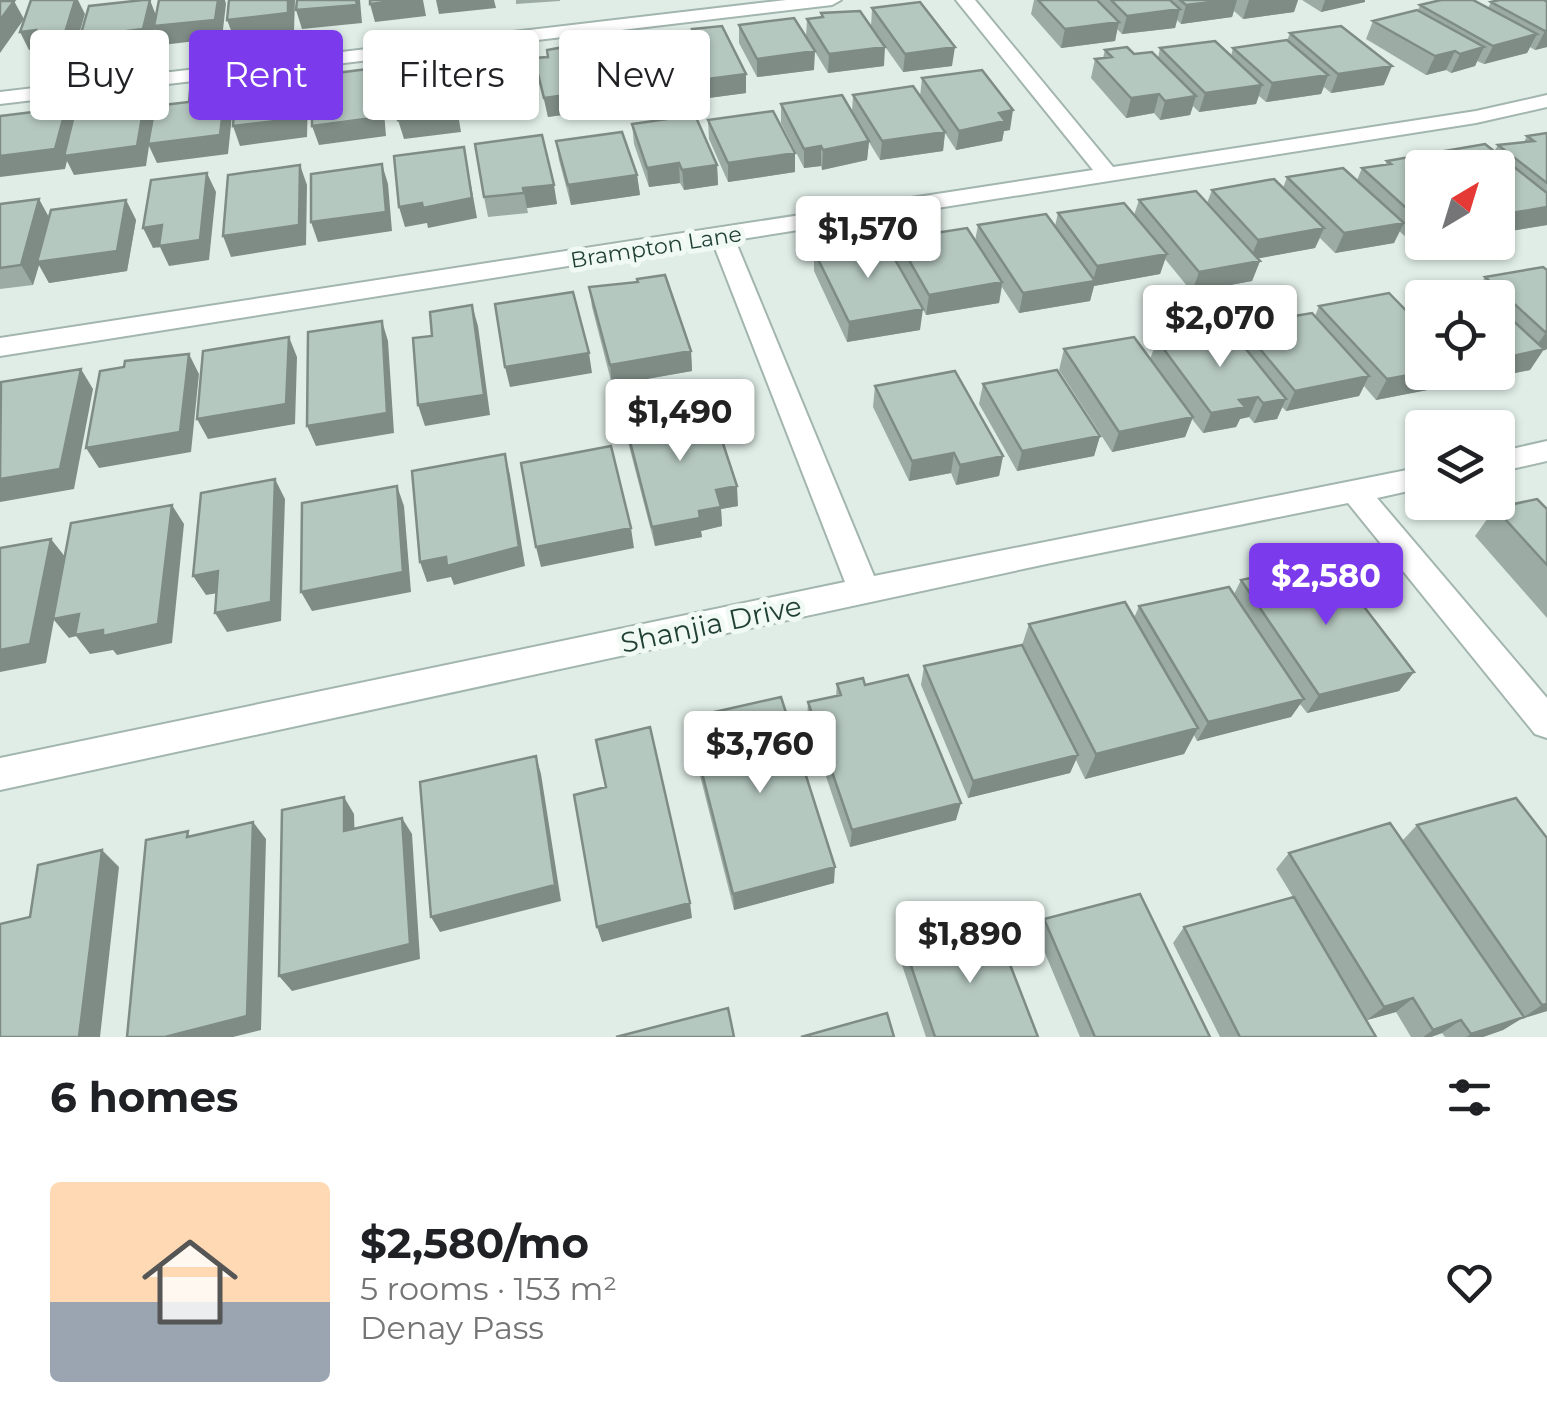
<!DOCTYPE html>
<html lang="en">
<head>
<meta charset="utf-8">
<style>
  body { margin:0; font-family:Montserrat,sans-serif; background:#f6f6f6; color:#202124; height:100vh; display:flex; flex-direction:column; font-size:38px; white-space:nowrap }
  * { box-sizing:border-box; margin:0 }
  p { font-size:32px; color:#757577 }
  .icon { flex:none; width:55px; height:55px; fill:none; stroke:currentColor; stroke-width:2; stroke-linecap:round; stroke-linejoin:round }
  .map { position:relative; height:1037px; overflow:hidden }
  .side { display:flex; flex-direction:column; background:#fff; flex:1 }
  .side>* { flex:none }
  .top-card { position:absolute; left:30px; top:30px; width:1000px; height:90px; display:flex; gap:20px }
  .needle { width:65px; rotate:38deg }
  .controls { position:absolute; left:1405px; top:150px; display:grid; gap:20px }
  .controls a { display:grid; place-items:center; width:110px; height:110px; border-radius:10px; background:#fff; box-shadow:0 2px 8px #0004; font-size:50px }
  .price { position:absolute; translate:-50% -85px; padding:0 22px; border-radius:10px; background:#fff; color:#222; font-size:32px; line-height:65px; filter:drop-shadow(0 2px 5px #0008) }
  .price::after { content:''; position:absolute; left:50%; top:60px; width:30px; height:22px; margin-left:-15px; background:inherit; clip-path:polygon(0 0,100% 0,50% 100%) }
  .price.on { background:#7c3aed; color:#fff }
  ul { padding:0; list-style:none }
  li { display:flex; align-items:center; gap:30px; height:250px; padding:0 50px }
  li+li { border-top:2px solid #e0e0e0 }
  li span { display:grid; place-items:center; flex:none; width:280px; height:200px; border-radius:10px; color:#555 }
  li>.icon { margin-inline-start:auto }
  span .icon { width:120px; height:120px; fill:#fffc; stroke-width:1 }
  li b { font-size:42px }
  h2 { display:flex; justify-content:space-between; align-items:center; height:120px; padding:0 50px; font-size:42px }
  .pill { padding:0 35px; border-radius:10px; background:#fff; box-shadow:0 2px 8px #0004; font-size:35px; line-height:90px }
  .pill.on { background:#7c3aed; color:#fff }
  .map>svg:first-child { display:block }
</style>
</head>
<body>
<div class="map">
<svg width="1547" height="1037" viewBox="0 0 1547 1037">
  <rect width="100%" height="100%" fill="#e0ede7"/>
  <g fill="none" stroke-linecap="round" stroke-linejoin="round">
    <defs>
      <path id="street" d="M786 0H841L832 5 0 104V92Z
        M956 0H975L1113 167 1476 111 1547 95V107L1476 123 735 240 874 576 1422 467V488L1377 498 1547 698V738L1535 734 1348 503 1051 563 0 790V758L845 582 713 243 0 356V338L1093 170Z
        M1547 441V461L1498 472V452Z"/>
    </defs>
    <use href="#street" stroke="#a2b5ae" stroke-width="4"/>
    <use href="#street" fill="#fff" fill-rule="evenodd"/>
  </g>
  <path fill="#9caca5" d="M516 0H560V1L516 4Z
    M1034 0H1298L1294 12 1243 19 1234 11 1232 17 1181 24 1177 20 1175 28 1122 34 1117 29 1115 41 1061 48 1031 14Z
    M1302 0H1365V2L1321 12Z
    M1499 0H1547V47L1535 50 1530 47 1527 53 1484 64 1477 61 1475 66 1451 73 1446 70 1426 75 1366 39 1373 21 1418 10 1420 5 1488 8 1491 2Z
    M872 8 952 66 903 72 871 27Z
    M821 13 884 66 828 73 806 37 807 19 821 17Z
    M739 25 814 70 757 77 739 43Z
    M692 29 746 74V93L701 99 684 63 683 44 693 43Z
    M1290 33 1384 85 1331 93 1324 87 1321 94 1266 102 1259 96 1256 104 1199 112 1193 106 1190 115 1160 120 1154 113 1126 118 1091 78 1095 59 1103 58 1105 50 1158 58 1160 48 1231 56 1233 48 1287 41Z
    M603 44 680 93 619 101 605 62Z
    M534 58 611 108 548 117Z
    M922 78 1010 130 1004 131 1002 141 956 150 945 133 943 151 880 160 869 142 867 160 822 170 821 166 804 168 781 123V104L852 112 853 95 920 97Z
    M708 120 795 153V172L728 182 709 139Z
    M632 124 717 165 718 185 684 190 680 183 649 187 634 144Z
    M1547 133V225L1498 233V168H1422V234L1406 237 1399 231 1394 243 1335 253 1320 238 1315 248 1258 258 1260 261 1252 281 1192 292 1165 259 1160 274 1094 286 1090 301 1019 313 1002 287 999 303 926 315 895 259 897 239 975 241 978 225 1055 226 1058 213 1134 215 1139 200 1207 203 1212 190 1283 188 1287 177 1357 180 1362 168 1385 165 1387 161 1423 163 1427 154 1494 152 1498 145 1524 142 1527 136Z
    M542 135 557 204 527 208 528 213 488 217 484 197Z
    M556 141 637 175 640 195 571 205 559 160Z
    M126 200 136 220 127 271 49 283 39 265 33 285 0 289V204L49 216Z
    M849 246 920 330 847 342 814 271V251L849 249Z
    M1543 267 1547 349H1544L1530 370 1500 376 1496 372H1498V298H1422V372H1488L1484 379 1465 383 1456 373 1448 386 1376 400 1364 386 1359 396 1286 411 1282 407 1277 419 1254 423 1249 417 1240 419 1236 427 1203 433 1192 419 1185 437 1112 452 1059 370 1064 349 1150 359 1157 340 1236 337 1240 325 1315 316 1319 306 1405 310 1411 297 1478 289 1485 277Z
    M589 287 691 351 692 371 612 385 592 307Z
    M983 384 1100 436 1094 456 1017 471 979 404Z
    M875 386 1003 456 999 476 956 485 951 473 909 481 873 407Z
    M625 422 738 506 721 509 722 526 701 531 702 537 655 546 628 442Z
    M1495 508 1547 509V618L1475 536Z
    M1241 580 1414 672 1399 691 1307 713 1300 704 1291 717 1197 741 1194 735 1184 754 1085 779 1076 760 1070 773 968 798 921 685 924 666 1022 645 1029 624 1134 618 1139 606 1234 594Z
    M837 684 956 820 850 847 807 721 808 702 836 696Z
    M688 718 834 883 734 910 690 736Z
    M1417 825 1547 838V1011L1521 1019 1503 1030 1483 1037H1445L1442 1033 1431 1037H1411L1396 1012 1367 1020 1324 949 1376 1037H1220L1173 943 1184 927 1293 897 1276 869 1289 853 1402 841Z
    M1044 919 1210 1037H1080L1037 934Z
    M905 948 1038 1037H926L901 962Z"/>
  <path fill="#7f8c86" d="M75 0H78L85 14 72 58 40 62 34 50H29L20 32Z
    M150 0 157 18 218 0H225L226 4 222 38 162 45 155 29 151 48 89 55 80 37Z
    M288 0H295L294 31 234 38 227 20Z
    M356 0H360L362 23 302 29 296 10Z
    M404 0H423L426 16 375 22 370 4Z
    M436 0H494L496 8 439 14Z
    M1230 0H1237L1232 17 1181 24 1186 5Z
    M1249 0H1298L1294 12 1243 19Z
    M1325 0H1365V2L1321 12Z
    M14 1 24 19 0 53V20Z
    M1180 9 1175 28 1122 34 1127 16Z
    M1119 22 1115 41 1061 48 1065 29Z
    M1547 30V47L1535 50 1545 31Z
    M1537 34 1527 53 1484 64 1493 46Z
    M885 47 884 66 828 73 829 54Z
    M955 47 952 66 903 72 905 54Z
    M1484 47 1475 66 1451 73 1460 54Z
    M815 51 814 70 757 77V59Z
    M1455 51 1446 70 1426 75 1435 56Z
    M449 60 461 132 404 139 398 120Z
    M1392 66 1384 85 1331 93 1338 74Z
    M376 68 382 87 386 136 319 145 312 126Z
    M678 74 680 93 619 101 617 82Z
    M746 74V93L701 99 700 80Z
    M1328 75 1321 94 1266 102 1272 83Z
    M302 79 308 98 307 137 240 146 233 126Z
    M1262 85 1256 104 1199 112 1205 93Z
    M226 87 233 106 228 154 157 163 149 146 146 166 74 175 67 161 65 169 0 177V156L66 108 76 127 145 100 154 120Z
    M530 88 534 107 471 115 467 96Z
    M609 89 611 108 548 117 544 98Z
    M1159 94 1154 113 1126 118 1131 98Z
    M1196 96 1190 115 1160 120 1165 101Z
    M1013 110 1010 130 1004 131 1002 141 956 150 959 131 999 113Z
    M945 132 943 151 880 160 882 141Z
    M869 141 867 160 822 170 823 150Z
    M821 146V166L804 168V149Z
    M464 147 477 218 428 228 427 223 405 227 399 207Z
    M795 153V172L728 182V163Z
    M679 163 680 183 649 187 647 168Z
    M382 164 388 184 392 231 318 242 311 222Z
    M300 165 307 185 306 245 231 257 223 236Z
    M717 165 718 185 684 190 682 170Z
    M207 173 216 192 209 260 169 266 160 247 153 248 143 228Z
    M637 175 640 195 571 205 568 185Z
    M554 185 557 204 527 208 523 188Z
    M39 199 50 219 126 200 136 220 127 271 49 283 39 265 33 285 21 265Z
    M1547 207V225L1498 233V218L1500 215Z
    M1422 216V234L1406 237 1416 217Z
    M1404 223 1394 243 1335 253 1344 233Z
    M1324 228 1315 248 1250 260 1258 240Z
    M1167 254 1160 274 1094 286 1090 301 1019 313 1023 293 1093 281 1097 266Z
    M1260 261 1252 281 1192 292 1199 272Z
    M1002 282 999 303 926 315 929 295Z
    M472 305 478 326 490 415 425 426 418 405Z
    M923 309 920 330 847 342 849 322Z
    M382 321 388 341 394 433 316 446 307 426Z
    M1547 331V349H1544L1530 370 1500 376 1513 356 1532 352Z
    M289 337 297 357 295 424 208 439 197 419Z
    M691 351 692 371 612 385 610 365Z
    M589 353 592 373 510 387 505 367Z
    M189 354 199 374 191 452 99 468 86 448Z
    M81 369 93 389 74 489 0 502V479Z
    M1425 372H1456L1448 386 1376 400 1387 379Z
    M1472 372H1488L1484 379 1465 383Z
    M1369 376 1359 396 1286 411 1295 391Z
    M1258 397 1249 417 1240 419 1236 427 1203 433 1211 413 1239 400Z
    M1286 399 1277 419 1254 423 1263 403Z
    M1193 417 1185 437 1112 452 1119 432Z
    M1100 436 1094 456 1017 471 1022 451Z
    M954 453 951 473 909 481 912 461Z
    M505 454 510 475 525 566 454 585 451 577 427 582 420 562Z
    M1003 456 999 476 956 485 960 465Z
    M275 479 285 499 281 621 227 632 215 613Z
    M397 486 404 506 411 592 312 611 301 592Z
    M737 486 738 506 721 509 722 526 701 531 702 537 655 546 652 527 699 511 716 490Z
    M172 505 184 524 172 643 117 655 113 650 90 654 76 636 69 638 54 620 46 663 0 672V650L51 539 66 558Z
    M631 528 634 548 541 567 536 547Z
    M218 571 230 591 206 595 193 576Z
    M1414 672 1399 691 1307 713 1319 695Z
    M1304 699 1291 717 1197 741 1208 722Z
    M1198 728 1184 754 1085 779 1096 754Z
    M1078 755 1070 773 968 798 973 781Z
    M536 756 541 774 561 901 440 932 431 917Z
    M344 797 354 814 355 847 344 831Z
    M961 803 956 820 850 847 852 830Z
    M402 818 412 834 420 959 292 991 279 976Z
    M253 822 266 839 261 1030 233 1037H165Z
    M102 850 119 867 100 1037H79Z
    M835 867 834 883 734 910 733 894Z
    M690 903 692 918 602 942 597 927Z
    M1413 998 1396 1012 1367 1020 1384 1007Z
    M1547 1004V1011L1521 1019 1542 1005Z
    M1524 1017 1503 1030 1483 1037H1466L1471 1034Z
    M1461 1020 1442 1033 1431 1037H1423L1433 1030Z"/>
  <path fill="#b5c8c0" stroke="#7f8c86" stroke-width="2.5" d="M31 0H75L63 39 31 43 36 30 20 32Z
    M143 0H150L143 29 80 37 89 6Z
    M159 0H218L215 20 154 26Z
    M229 0H288V13L227 20Z
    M297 0H356L357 5 296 10Z
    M370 0H404L370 4Z
    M1038 0H1097L1119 22 1065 29Z
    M1111 0H1170L1180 9 1127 16Z
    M1180 0H1230L1186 5Z
    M1441 0H1473L1537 34 1493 46 1420 5Z
    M1499 0H1544L1547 2V30L1545 31 1491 2Z
    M0 1H14L0 20Z
    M920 2 955 47 905 54 872 8Z
    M1417 10 1484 47 1460 54 1455 51 1435 56 1373 21Z
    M860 11 885 47 829 54 807 19 823 17 821 13Z
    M794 18 815 51 757 59 739 25Z
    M722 26 746 74 700 80 683 44 698 42 692 29Z
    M1341 26 1392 66 1338 74 1290 33Z
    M661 36 678 74 617 82 603 44Z
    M1287 40 1328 75 1272 83 1233 48Z
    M1215 41 1262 85 1205 93 1160 48Z
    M592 42 609 89 544 98 534 58 548 57 547 50Z
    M1127 47 1134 54 1152 52 1196 96 1165 101 1159 94 1131 98 1095 59 1112 57 1105 50Z
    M522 51 530 88 467 96 460 59Z
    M449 60 457 113 398 120 394 67Z
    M376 68 380 117 312 126V76Z
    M982 70 1013 110 999 113 1005 121 959 131 922 78Z
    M302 79 301 118 233 126 236 86Z
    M913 86 945 132 882 141 853 95Z
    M226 87 220 135 148 144 155 106 189 102 190 91Z
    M842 95 869 141 823 150 821 146 804 149 781 104Z
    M145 100 137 146 64 156 76 107 118 101 117 104Z
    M66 108 55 149 0 156V116Z
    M773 111 795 153 728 163 708 120Z
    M695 115 717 165 682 170 679 163 647 168 632 124Z
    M622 132 637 175 568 185 556 141Z
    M1547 133V183L1498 145 1534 141 1527 136Z
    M542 135 554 185 523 188 524 193 484 197 475 144Z
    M1485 144 1547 193V207L1500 215 1498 213V168H1443L1427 154Z
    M464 147 472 198 423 208 422 203 399 207 394 156Z
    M1415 156 1428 168H1422V216L1416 217 1362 168 1391 164 1387 161Z
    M382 164 386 212 311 222V174Z
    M300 165 299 225 223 236 228 175Z
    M1343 168 1404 223 1344 233 1287 177Z
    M207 173 200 240 159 246 162 225 143 228 151 180Z
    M1274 179 1324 228 1258 240 1212 190Z
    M1196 191 1260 261 1199 272 1139 200Z
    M39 199 21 265 0 268V204Z
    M126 200 117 251 37 262 51 210Z
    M1124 203 1167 254 1097 266 1058 213Z
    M1046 214 1095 281 1023 293 978 225Z
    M967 228 1002 282 929 295 897 239Z
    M884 240 923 309 849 322 814 251 851 249 849 246Z
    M1543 267 1547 270V331L1545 332 1485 277Z
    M665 275 691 351 610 365 589 287 638 282 637 279Z
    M1474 286 1487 298H1422V308L1411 297Z
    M573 292 589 353 505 367 495 304Z
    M1389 293 1422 327V372H1425L1387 379 1319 306Z
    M472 305 484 395 418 405 413 338 432 336 430 312Z
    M1498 307 1544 349 1513 356 1504 348 1498 349Z
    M1312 313 1369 376 1295 391 1240 325Z
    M382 321 387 413 307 426 308 332Z
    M1229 328 1286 399 1263 403 1258 397 1239 400 1245 407 1211 413 1157 340Z
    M289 337 286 404 197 419 203 351Z
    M1134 337 1193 417 1119 432 1064 349Z
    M189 354 180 432 86 448 100 371 124 367 125 361Z
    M81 369 60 469 0 479 1 382Z
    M1057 370 1100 436 1022 451 983 384Z
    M955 371 1003 456 960 465 954 453 912 461 875 386Z
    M711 407 737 486 716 490 721 507 699 511 700 518 652 527 625 422Z
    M611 446 631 528 536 547 521 463Z
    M505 454 519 547 447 566 446 557 420 562 412 471Z
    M275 479 271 602 215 613 218 571 193 576 201 493Z
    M397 486 403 572 301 592 302 503Z
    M1537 499 1547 509V565L1495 508Z
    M172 505 158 624 103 636V630L75 635 79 614 53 619 71 523Z
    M51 539 30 644 0 650V548Z
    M1329 561 1414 672 1319 695 1241 580Z
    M1229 587 1304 699 1208 722 1139 606Z
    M1125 602 1198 728 1096 754 1029 624Z
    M1022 645 1078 755 973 781 924 666Z
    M908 675 961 803 852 830 808 702 841 695 837 684 863 678 865 685Z
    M781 697 835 867 733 894 688 718Z
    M650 727 690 903 597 927 574 795 606 787 596 740Z
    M536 756 555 885 431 917 420 782Z
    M344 797V831L402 818 410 944 279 976 282 810Z
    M1516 798 1547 838V1004L1542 1005 1417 825Z
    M253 822 247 1016 165 1037H127L146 840 188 831 187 837Z
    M1390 823 1524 1017 1471 1034 1461 1020 1433 1030 1413 998 1384 1007 1289 853Z
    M102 850 79 1037H0V924L30 917 38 865Z
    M1140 894 1210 1037H1095L1044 919Z
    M1294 897 1376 1037H1240L1184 927Z
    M994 923 1038 1037H935L905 948Z
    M728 1008 734 1037H616Z
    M887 1013 894 1037H801Z"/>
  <g text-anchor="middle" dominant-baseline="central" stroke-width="10" stroke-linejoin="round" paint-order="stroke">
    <g font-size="22" fill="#1f3f35" stroke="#f1f9f5">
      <text transform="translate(656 247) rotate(-9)">Brampton Lane</text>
    </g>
    <g font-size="28" fill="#1f3f35" stroke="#f1f9f5">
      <text transform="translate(711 624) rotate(-12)">Shanjia Drive</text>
    </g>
  </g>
</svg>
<div class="controls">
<a><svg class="needle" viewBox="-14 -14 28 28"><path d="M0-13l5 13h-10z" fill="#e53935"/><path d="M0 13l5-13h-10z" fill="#757577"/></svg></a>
<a><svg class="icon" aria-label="locate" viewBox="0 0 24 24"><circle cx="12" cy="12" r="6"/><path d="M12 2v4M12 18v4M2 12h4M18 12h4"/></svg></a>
<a><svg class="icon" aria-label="layers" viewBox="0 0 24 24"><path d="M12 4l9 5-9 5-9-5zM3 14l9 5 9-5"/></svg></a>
</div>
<b class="price" style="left:868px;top:281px">$1,570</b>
<b class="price" style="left:1220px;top:370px">$2,070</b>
<b class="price" style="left:680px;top:464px">$1,490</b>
<b class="price on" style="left:1326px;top:628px">$2,580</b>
<b class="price" style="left:760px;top:796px">$3,760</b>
<b class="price" style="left:970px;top:986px">$1,890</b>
<div class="top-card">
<a class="pill">Buy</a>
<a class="pill on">Rent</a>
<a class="pill">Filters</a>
<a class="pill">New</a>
</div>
</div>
<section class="side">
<h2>6 homes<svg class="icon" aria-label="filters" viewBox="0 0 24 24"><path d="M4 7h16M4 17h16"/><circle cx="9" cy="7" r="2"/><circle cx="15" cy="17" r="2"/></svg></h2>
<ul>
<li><span style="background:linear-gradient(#ffd9b3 60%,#9aa5b1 0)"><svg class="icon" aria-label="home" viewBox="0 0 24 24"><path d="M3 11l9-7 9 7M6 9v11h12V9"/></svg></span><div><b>$2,580/mo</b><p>5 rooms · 153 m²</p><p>Denay Pass</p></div><svg class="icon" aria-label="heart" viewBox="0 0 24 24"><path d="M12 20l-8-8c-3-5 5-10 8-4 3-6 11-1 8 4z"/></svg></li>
</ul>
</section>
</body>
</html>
